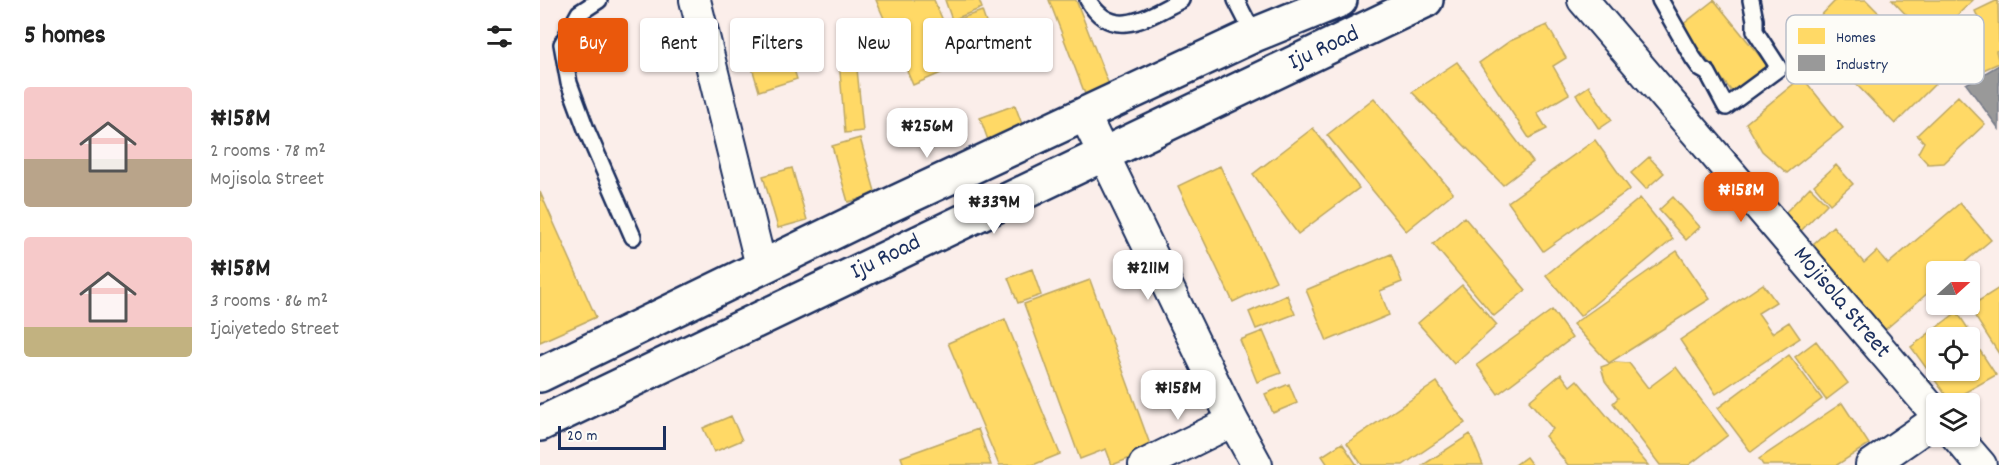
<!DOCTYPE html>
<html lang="en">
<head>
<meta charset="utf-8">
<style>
  body { margin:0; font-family:Dekko,sans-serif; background:#f6f6f6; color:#222; height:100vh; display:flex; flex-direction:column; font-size:22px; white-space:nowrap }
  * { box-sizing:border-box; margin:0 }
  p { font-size:20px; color:#767676 }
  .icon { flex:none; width:33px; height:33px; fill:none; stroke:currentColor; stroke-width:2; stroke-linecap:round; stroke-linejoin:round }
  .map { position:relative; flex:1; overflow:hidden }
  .panel { display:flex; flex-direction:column; background:#fff; width:540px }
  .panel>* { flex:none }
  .top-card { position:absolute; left:18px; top:18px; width:570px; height:54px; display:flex; gap:12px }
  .needle { width:39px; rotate:69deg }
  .fabs { position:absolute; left:1386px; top:261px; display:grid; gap:12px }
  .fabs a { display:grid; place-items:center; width:54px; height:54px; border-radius:6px; background:#fff; box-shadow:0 2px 4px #0004; font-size:30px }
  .scale { position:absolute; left:18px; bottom:15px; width:108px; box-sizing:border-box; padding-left:6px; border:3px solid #1b2f5e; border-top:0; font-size:16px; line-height:21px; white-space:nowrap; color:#1b2f5e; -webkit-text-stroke:4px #fdfcf7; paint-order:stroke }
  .price { position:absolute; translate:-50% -51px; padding:0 14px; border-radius:12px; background:#fff; color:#222; font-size:20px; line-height:39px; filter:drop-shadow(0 2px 3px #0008) }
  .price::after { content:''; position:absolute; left:50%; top:36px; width:18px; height:14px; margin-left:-9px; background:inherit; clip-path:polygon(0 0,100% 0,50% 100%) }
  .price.current { background:#ea580c; color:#fff }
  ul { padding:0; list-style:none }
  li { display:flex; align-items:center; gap:18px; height:150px; padding:0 24px }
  li span { display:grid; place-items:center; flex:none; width:168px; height:120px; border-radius:6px; color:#555 }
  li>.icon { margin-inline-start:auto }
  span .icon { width:72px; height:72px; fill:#fffc; stroke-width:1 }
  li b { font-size:26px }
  h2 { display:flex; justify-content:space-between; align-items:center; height:72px; padding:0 24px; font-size:26px }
  .pill { padding:0 21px; border-radius:6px; background:#fff; box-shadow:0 2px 4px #0004; font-size:21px; line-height:54px }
  .pill.current { background:#ea580c; color:#fff }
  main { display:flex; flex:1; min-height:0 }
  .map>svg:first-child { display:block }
</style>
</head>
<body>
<main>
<section class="panel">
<h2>5 homes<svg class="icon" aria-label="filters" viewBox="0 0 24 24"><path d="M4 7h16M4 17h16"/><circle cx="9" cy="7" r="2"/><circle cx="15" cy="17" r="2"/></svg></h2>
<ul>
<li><span style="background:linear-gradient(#f6c9c9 60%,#b9a48a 0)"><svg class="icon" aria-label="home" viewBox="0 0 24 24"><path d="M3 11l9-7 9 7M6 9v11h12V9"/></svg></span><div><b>₦158M</b><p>2 rooms · 78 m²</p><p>Mojisola Street</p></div></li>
<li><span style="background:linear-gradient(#f6c9c9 75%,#c2b280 0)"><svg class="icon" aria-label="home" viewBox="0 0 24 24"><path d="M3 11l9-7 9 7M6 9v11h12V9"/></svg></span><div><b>₦158M</b><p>3 rooms · 86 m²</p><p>Ijaiyetedo Street</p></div></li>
</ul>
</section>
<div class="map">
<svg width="1459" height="465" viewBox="0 0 1459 465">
  <rect width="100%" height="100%" fill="#fbeeea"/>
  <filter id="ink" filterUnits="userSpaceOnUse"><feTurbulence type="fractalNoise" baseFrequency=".0167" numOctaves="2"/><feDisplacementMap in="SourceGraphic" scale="12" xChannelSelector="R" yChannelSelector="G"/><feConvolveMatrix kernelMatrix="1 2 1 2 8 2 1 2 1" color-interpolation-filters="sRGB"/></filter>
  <g filter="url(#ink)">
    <path fill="#ffd966" stroke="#bba664" stroke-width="1.5" fill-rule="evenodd" d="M336 0H394L422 64 373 85Z
      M405 0H439L442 8 412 20Z
      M509 0H536L569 85 545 94Z
      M1174 0 1227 65 1193 93 1141 26Z
      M1296 0H1326L1402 77 1355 124 1265 32Z
      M1352 0H1433L1391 41Z
      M1458 0 1459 50 1456 51 1459 63 1421 80 1404 43 1442 26 1435 11Z
      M442 11 452 40 427 49 416 20Z
      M1007 25 1026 58 1013 66 1029 94 997 113 1007 129 989 138 939 63 970 41Z
      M248 50 257 79 219 91 210 61Z
      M316 58 323 131 305 133 299 60Z
      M917 62 993 162 963 185 872 92Z
      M1262 77 1303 128 1247 173 1222 151 1206 123Z
      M1049 86 1072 120 1059 129 1036 95Z
      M1418 96 1445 124 1404 163 1388 164 1378 153 1384 142 1377 135Z
      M834 98 913 193 866 231 787 135Z
      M475 105 487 138 452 151 440 118Z
      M773 128 819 188 758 234 713 174Z
      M320 138 336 195 308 202 292 146Z
      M1055 140 1090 189 1003 251 968 202Z
      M1109 157 1124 173 1106 189 1091 173Z
      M1296 165 1313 184 1290 204 1274 185Z
      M680 166 736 281 693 302 638 186Z
      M252 168 267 220 238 228 223 176Z
      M1270 187 1287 204 1258 234 1241 217Z
      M0 192 56 317 0 342Z
      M1133 197 1160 227 1146 240 1119 210Z
      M1100 198 1133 239 1040 316 1006 275Z
      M1420 203 1451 240 1413 272H1396V286L1340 334 1264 252 1293 226 1324 263 1337 251 1348 264Z
      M924 217 986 290 954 316 893 244Z
      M1137 251 1170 299 1069 363 1033 324Z
      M851 254 862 282 840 291 849 315 787 341 766 290Z
      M492 269 501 295 478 303 468 278Z
      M550 280 612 450 572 465 566 449 540 459 484 304Z
      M1223 284 1236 302 1218 313 1232 333 1249 322 1260 338 1176 394 1140 340Z
      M922 285 957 325 914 364 878 323Z
      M1459 288V354L1429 307Z
      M747 295 755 314 716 329 709 312Z
      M1012 310 1032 338 958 394 937 365Z
      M1417 312 1431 333 1429 334 1456 375 1410 401 1371 347ZM1396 338H1430V370H1396Z
      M465 319 520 454 493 465H459L408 343Z
      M723 331 741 373 717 382 700 340Z
      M1276 341 1308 383 1286 400 1255 357Z
      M1249 355 1282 399 1211 452 1178 408Z
      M1075 362 1089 363 1108 388 1136 367 1188 435 1149 465H1120L1073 403 1078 398 1065 381 1061 367Z
      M1021 374 1030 386 1037 380 1108 465H1028L1005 436 1013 429 989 401Z
      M897 382 925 423 863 465H822L807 443Z
      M749 384 757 403 733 413 725 394Z
      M1302 403 1329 444 1297 465H1223L1219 459Z
      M191 416 202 440 174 452 163 428Z
      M438 429 451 465H364L361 457Z
      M930 434 943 465H883Z
      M802 443 817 465H788L782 456Z
      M986 457 992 465H975Z"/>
    <path fill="#999" stroke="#737987" stroke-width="1.5" d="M1459 65V129L1426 84Z"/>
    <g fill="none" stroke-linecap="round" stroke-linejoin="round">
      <defs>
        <path id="lane" d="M59 0 39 13 22 44 29 83 46 129 93 237
          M548 0C573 43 609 16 641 0
          M696 0 714 35
          M1120 0 1153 58 1161 69 1168 73 1186 107 1239 68 1215 31V20L1211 0"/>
        <path id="street" d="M155 0 221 266
          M1043 0 1396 414
          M544 114 693 421 717 465
          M1416 436 1441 465
          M604 465 693 421
          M1331 465 1396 420"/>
        <path id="secondary" d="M0 375 331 214 714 35 800 0
          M0 424 886 0"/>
      </defs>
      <use href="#lane" stroke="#1b2f5e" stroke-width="20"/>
      <use href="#street" stroke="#1b2f5e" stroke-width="34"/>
      <use href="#secondary" stroke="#1b2f5e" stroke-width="38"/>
      <use href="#lane" stroke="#fdfcf7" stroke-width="15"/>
      <use href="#street" stroke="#fdfcf7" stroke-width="30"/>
      <use href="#secondary" stroke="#fdfcf7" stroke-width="33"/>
    </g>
  </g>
  <g text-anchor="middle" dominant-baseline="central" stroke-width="6" stroke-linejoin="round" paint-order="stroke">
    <g font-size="24" fill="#1b2f5e" stroke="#fdfcf7">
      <text transform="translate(784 49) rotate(-25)">Iju Road</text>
      <text transform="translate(346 258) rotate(-26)">Iju Road</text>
      <text transform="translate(1301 303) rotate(50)">Mojisola Street</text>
    </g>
  </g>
  <rect x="1246" y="15" width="198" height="69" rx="9" fill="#fdfcf7" stroke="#b9bec9" stroke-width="1.5"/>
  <rect x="1258" y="28" width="27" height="16" fill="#ffd966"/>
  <rect x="1258" y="55" width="27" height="16" fill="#999"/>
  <g font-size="16" fill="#1b2f5e">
    <text x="1296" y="42">Homes</text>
    <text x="1296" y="69">Industry</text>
  </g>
</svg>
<div class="fabs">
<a><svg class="needle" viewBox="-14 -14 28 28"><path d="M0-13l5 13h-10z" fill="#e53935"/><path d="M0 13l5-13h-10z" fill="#767676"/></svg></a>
<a><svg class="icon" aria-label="locate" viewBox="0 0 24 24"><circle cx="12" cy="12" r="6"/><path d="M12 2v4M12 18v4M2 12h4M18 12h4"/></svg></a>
<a><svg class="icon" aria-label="layers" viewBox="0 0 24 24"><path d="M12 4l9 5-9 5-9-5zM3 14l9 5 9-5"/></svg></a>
</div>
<div class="scale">20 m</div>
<b class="price" style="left:387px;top:159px">₦256M</b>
<b class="price current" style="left:1201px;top:223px">₦158M</b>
<b class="price" style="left:454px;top:235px">₦339M</b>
<b class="price" style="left:608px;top:301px">₦211M</b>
<b class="price" style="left:638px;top:421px">₦158M</b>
<div class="top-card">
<a class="pill current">Buy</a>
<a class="pill">Rent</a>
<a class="pill">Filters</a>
<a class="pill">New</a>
<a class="pill">Apartment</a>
</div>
</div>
</main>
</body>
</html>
